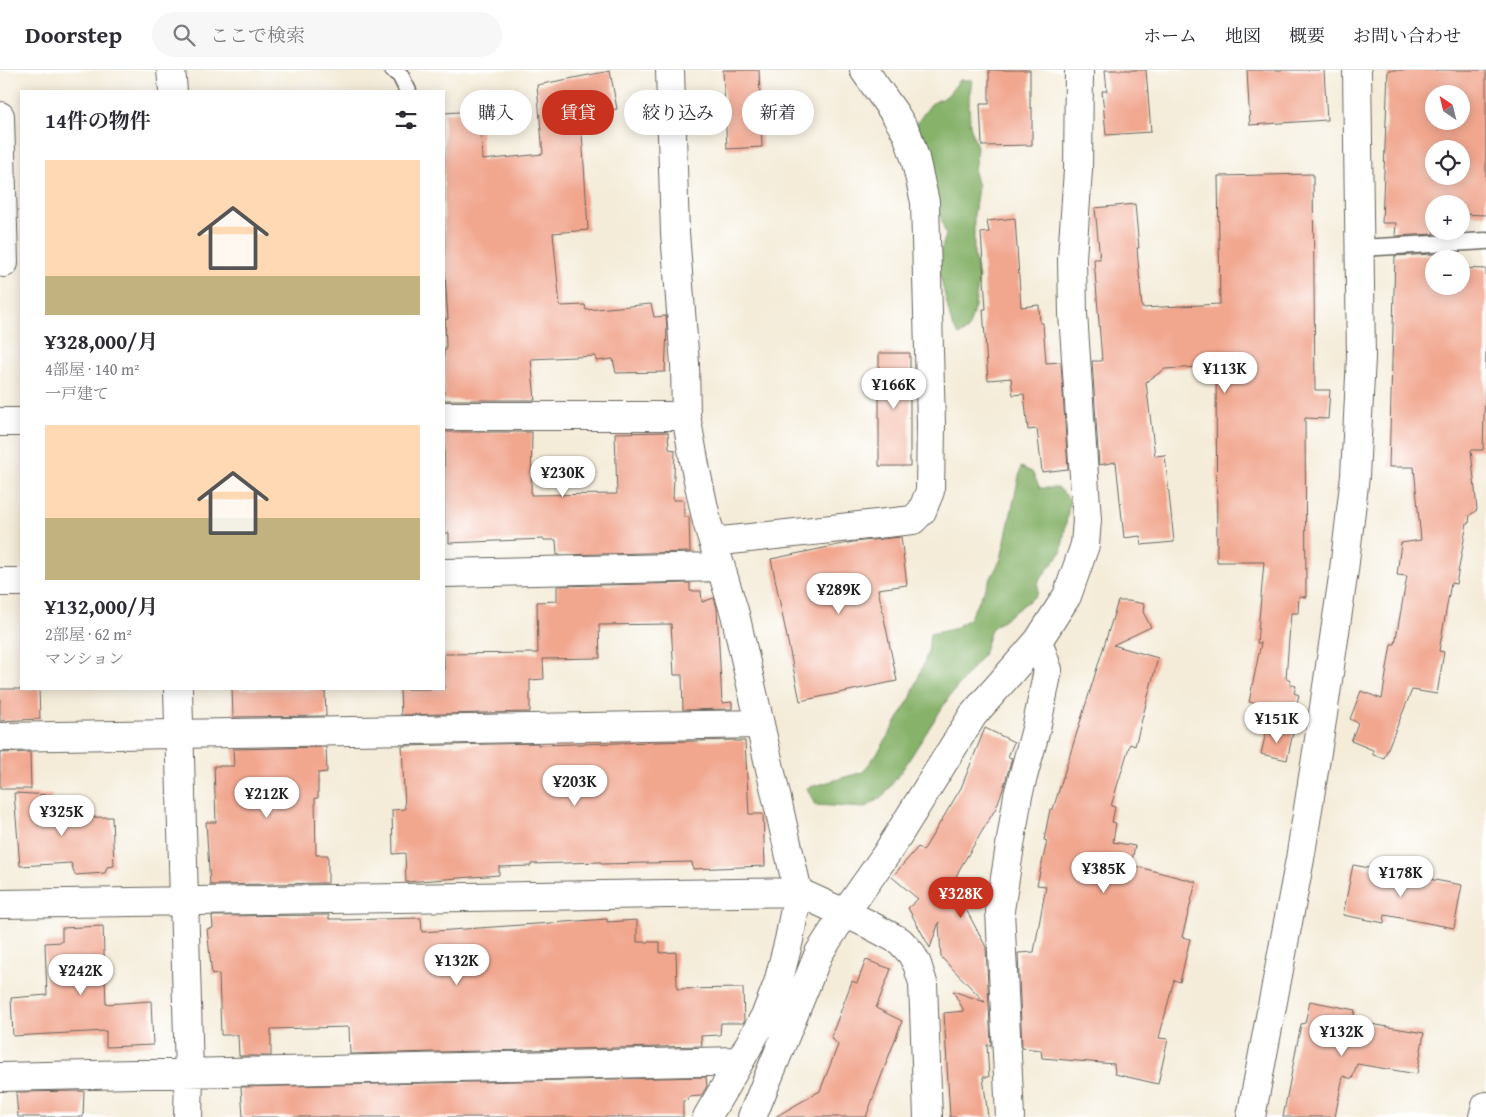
<!DOCTYPE html>
<html lang="ja">
<head>
<meta charset="utf-8">
<style>
  body { margin:0; font-family:"Gentium Book Plus","Noto Serif JP",serif; background:#f7f7f7; color:#2b2b33; height:100vh; display:flex; flex-direction:column; font-size:19px; white-space:nowrap }
  * { box-sizing:border-box; margin:0 }
  p { font-size:16px; color:#7c7c81 }
  .icon { flex:none; width:28px; height:28px; fill:none; stroke:currentColor; stroke-width:2; stroke-linecap:round; stroke-linejoin:round }
  .map { position:relative; flex:1; overflow:hidden }
  .panel { position:absolute; left:20px; top:20px; width:425px; height:600px; display:flex; flex-direction:column; background:#fff; border-radius:0px; box-shadow:0 2px 12px #0003 }
  .panel>* { flex:none }
  .guide { position:absolute; left:460px; top:20px; width:475px; height:45px; display:flex; gap:10px }
  .needle { width:32px; rotate:325deg }
  .fabs { position:absolute; left:1425px; top:15px; display:grid; gap:10px }
  .fabs a { display:grid; place-items:center; width:45px; height:45px; border-radius:50%; background:#fff; box-shadow:0 2px 12px #0003; font-size:25px }
  .price { position:absolute; translate:-50% -42px; padding:0 11px; border-radius:18px; background:#fff; color:#222; font-size:16px; line-height:32px; filter:drop-shadow(0 1px 2px #0008) }
  .price::after { content:''; position:absolute; left:50%; top:30px; width:15px; height:11px; margin-left:-8px; background:inherit; clip-path:polygon(0 0,100% 0,50% 100%) }
  .price.selected { background:#c8321e; color:#fff }
  ul { padding:0; list-style:none }
  li { display:grid; align-content:center; gap:10px; height:265px; padding:0 25px }
  li span { display:grid; place-items:center; height:155px; border-radius:0px; color:#555 }
  li>.icon { margin-inline-start:auto }
  span .icon { width:90px; height:90px; fill:#fffc; stroke-width:1 }
  li b { font-size:21px }
  h2 { display:flex; justify-content:space-between; align-items:center; height:60px; padding:0 25px; font-size:21px }
  .chip { padding:0 18px; border-radius:22px; background:#fff; box-shadow:0 2px 12px #0003; font-size:18px; line-height:45px }
  .chip.selected { background:#c8321e; color:#fff }
  header { display:flex; align-items:center; gap:30px; box-sizing:border-box; height:70px; padding:0 25px; background:#fff; border-bottom:1px solid #e1e1e2 }
  header strong { font-size:24px }
  nav { display:flex; gap:28px; margin-inline-start:auto; font-size:18px }
  .search { width:350px; height:45px; background:#f7f7f7; display:flex; align-items:center; gap:12px; box-sizing:border-box; padding:0 18px; border-radius:28px; color:#7c7c81; font-size:19px }
  .map>svg:first-child { display:block }
</style>
</head>
<body>
<header>
<strong>Doorstep</strong>
<div class="search"><svg class="icon" aria-label="search" viewBox="0 0 24 24"><circle cx="10" cy="10" r="6"/><path d="M15 15l6 6"/></svg>ここで検索</div>
<nav><a>ホーム</a><a>地図</a><a>概要</a><a>お問い合わせ</a></nav>
</header>
<div class="map">
<svg width="1486" height="1047" viewBox="0 0 1486 1047">
  <rect width="100%" height="100%" fill="#fff"/>
  <filter id="ink" filterUnits="userSpaceOnUse"><feTurbulence type="fractalNoise" baseFrequency=".02" numOctaves="2"/><feDisplacementMap in="SourceGraphic" scale="10" xChannelSelector="R" yChannelSelector="G"/><feConvolveMatrix kernelMatrix="1 2 1 2 8 2 1 2 1" color-interpolation-filters="sRGB"/></filter>
  <filter id="wash" filterUnits="userSpaceOnUse"><feTurbulence type="fractalNoise" baseFrequency=".0096" numOctaves="4" result="noise"/><feDisplacementMap in="SourceGraphic" scale="20" xChannelSelector="R" yChannelSelector="G"/><feGaussianBlur stdDeviation="1.12" result="paint"/><feColorMatrix in="noise" values="0 0 0 0 0 0 0 0 0 0 0 0 0 0 0 0 0 1.4 0 .05"/><feComposite in="paint" operator="in"/></filter>
  <g filter="url(#wash)">
    <rect width="100%" height="100%" fill="#f4ecd9"/>
    <path fill="#87b26a" stroke="#526743" d="M960 10H972L969 30 970 55 977 77 974 102 978 117 974 145V185L979 207 975 236 968 260 959 265 952 255 937 193 946 165 931 114 926 75 916 54 931 34 947 26Z
      M1021 397 1032 402 1040 418H1059L1070 430 1061 483 1039 510 1037 525 991 559 983 585 949 627 905 696 884 725 865 738 815 735 807 718 863 702 881 678 911 627 928 582 930 564 953 559 969 549 1001 489Z"/>
    <g id="blocks">
      <path fill="#f1a68e" fill-rule="evenodd" d="M723 0H759L762 77 727 79Z
        M989 0H1030V38H1032V75L982 76 980 34H989Z
        M1105 0H1146L1151 62 1106 65 1102 21H1107Z
        M1247 0H1324L1327 50 1250 55Z
        M1388 0H1486V145L1461 144V134H1434V164L1395 166 1396 153H1382ZM1434 24H1461V51H1434ZM1434 79H1461V106H1434Z
        M610 1 617 39 581 45 588 160 553 163 560 236 585 235 586 240 651 234 654 247 666 246 667 260 665 302 616 303 613 289 596 291V286L531 289 535 330H444V280H446L445 249H448L444 192V43L474 41V59H481L482 90 543 84 537 15Z
        M1313 104 1315 320H1330L1328 349 1305 348 1306 527 1299 526 1298 543H1291L1286 608 1291 610 1290 614 1296 616 1294 623 1299 625 1291 657 1258 651 1262 634 1249 632 1261 573H1257L1264 492H1217L1216 296 1165 299 1146 312 1155 386 1165 385 1174 472 1141 475 1140 466 1124 468 1116 392 1099 395 1092 291H1102L1094 189H1100L1095 138 1135 134 1139 178H1137L1142 238 1220 234 1218 106Z
        M1015 148 1021 237 1039 235 1040 253H1043L1046 293 1061 292 1068 399 1042 402 1037 359 1028 360 1024 324 1013 325 1011 308 988 310 983 239H986L981 163 989 162 987 151Z
        M1434 184V216H1461V198L1486 199V281L1483 380H1471L1477 440 1470 445 1469 453H1467L1456 514 1451 513 1439 581 1444 582 1437 624 1412 620 1384 688 1373 685V680L1351 671 1358 653 1350 649 1361 621 1382 629 1391 574H1395L1407 506 1397 505 1401 473 1421 470 1414 397H1389L1395 186Z
        M879 283H910V396H879Z
        M444 362H532L531 425 617 424 615 363 668 362 669 379 675 380 673 430H684V447H689L690 482 557 485 556 470H544V469L449 473V463H444Z
        M901 467 907 515 878 519 897 611 800 631 771 489 853 472Z
        M690 513V521H701L702 532 714 528 717 538 722 633 732 632V639L683 640 682 605H674L671 554 599 555 600 588 543 589 544 609 530 610V642L401 645 400 619H444V584L538 583 537 532 557 531V516Z
        M1118 531H1129L1144 534 1143 542 1151 557 1113 575 1158 588 1135 676 1130 674 1111 736 1115 737 1112 752 1116 753 1113 772 1135 776 1131 795 1196 812 1182 867 1190 869 1180 912 1174 910 1159 968 1168 969 1158 1014 1115 1004 1114 994 1042 988 1041 980 1022 978 1018 883 1034 882 1046 816 1037 815 1047 771 1044 770 1050 739H1053Z
        M0 619H39L40 649 0 651Z
        M232 619H325L326 646 233 647Z
        M985 658 1014 672 1008 687 1012 688 1004 716 996 738 959 800 953 815 986 877 991 975H987L989 1007H983L988 1047H950L944 943 964 941 953 921 985 932 941 887 939 852 930 878 908 838 918 829 892 807 918 777 923 781 961 718Z
        M1267 658 1293 663 1287 690 1261 684Z
        M735 670V671H745L749 744H763L765 796 693 799 692 792 601 794V792L531 794V796L499 797V805L406 812 405 783 393 784 392 740 405 739 402 676 538 673V675Z
        M326 677 327 702 318 703V728H315L316 785H328V813L210 815 206 752H216L214 696H234L233 679Z
        M30 682 31 719H0V683Z
        M14 723 52 725 51 748 112 747 114 796 107 797 105 803 75 805 71 793 20 796Z
        M1353 795 1462 815 1454 858 1385 845 1384 853 1343 845Z
        M329 845V849H342V850L421 848 422 862 607 849V852L637 850V872H660V883L676 882 677 919 743 918 744 952 743 953H721L720 965 701 966 702 976 350 984 349 957 271 959V986H239L238 965H221L219 904 212 905 207 859 213 858 212 846Z
        M103 856 106 934 151 931 153 975 106 977V961L13 966 11 928 47 925 45 873 62 872V858Z
        M866 890 891 899 876 938 902 951 866 1047H775L820 1021 838 975 831 967 852 911 857 913Z
        M1310 931 1355 940 1353 951 1424 963 1417 1004 1357 994 1352 1009 1343 1006 1335 1047H1283L1301 954 1305 953Z
        M706 1007 707 1016 701 1026 688 1027V1030L683 1031V1047H243L241 1017Z
        M84 1021 83 1047H18L16 1022Z"/>
    </g>
  </g>
  <g filter="url(#ink)">
    <use href="#blocks" fill-opacity="0" stroke="#68655e" stroke-width="1"/>
    <g fill="none" stroke-linecap="round" stroke-linejoin="round">
      <defs>
        <path id="service" d="M393 0 400 5 408 21
          M1360 178 1486 171"/>
        <path id="minor" d="M171 0 173 21
          M670 0 675 163 685 294 686 346 696 401 707 452 735 544 798 822 789 870 778 913 766 944 740 991 707 1047
          M0 46 4 193
          M444 346H686
          M0 352H21
          M713 472 913 450 922 441 930 421 931 354 925 132 915 88 907 64 895 44 864 0
          M444 503 721 497
          M0 512H21
          M178 619 189 1003 188 1047
          M0 667 760 654
          M0 834 798 822 866 853 900 871 911 883 917 894 923 913 928 1047
          M0 1007 740 991
          M752 1047 819 883 845 843 887 783 973 645 1038 571 1067 526 1085 475 1087 450 1073 244 1072 188 1078 100 1079 0
          M1010 1047 1000 840 1018 725 1036 659 1048 600 1038 571
          M1483 1047 1486 1036"/>
        <path id="tertiary" d="M1251 1047 1300 789 1323 644 1344 500 1355 406 1361 287 1357 0"/>
      </defs>
      <use href="#service" stroke="#68655e" stroke-width="19"/>
      <use href="#minor" stroke="#68655e" stroke-width="30"/>
      <use href="#tertiary" stroke="#68655e" stroke-width="30"/>
      <use href="#service" stroke="#fff" stroke-width="16"/>
      <use href="#minor" stroke="#fff" stroke-width="28"/>
      <use href="#tertiary" stroke="#fff" stroke-width="28"/>
    </g>
  </g>
</svg>
<div class="fabs">
<a><svg class="needle" viewBox="-14 -14 28 28"><path d="M0-13l5 13h-10z" fill="#e53935"/><path d="M0 13l5-13h-10z" fill="#7c7c81"/></svg></a>
<a><svg class="icon" aria-label="locate" viewBox="0 0 24 24"><circle cx="12" cy="12" r="6"/><path d="M12 2v4M12 18v4M2 12h4M18 12h4"/></svg></a>
<a>+</a>
<a>−</a>
</div>
<b class="price" style="left:1225px;top:324px">¥113K</b>
<b class="price" style="left:894px;top:340px">¥166K</b>
<b class="price" style="left:563px;top:428px">¥230K</b>
<b class="price" style="left:839px;top:545px">¥289K</b>
<b class="price" style="left:1277px;top:674px">¥151K</b>
<b class="price" style="left:575px;top:737px">¥203K</b>
<b class="price" style="left:267px;top:749px">¥212K</b>
<b class="price" style="left:62px;top:767px">¥325K</b>
<b class="price" style="left:1104px;top:824px">¥385K</b>
<b class="price" style="left:1401px;top:828px">¥178K</b>
<b class="price selected" style="left:961px;top:849px">¥328K</b>
<b class="price" style="left:457px;top:916px">¥132K</b>
<b class="price" style="left:81px;top:926px">¥242K</b>
<b class="price" style="left:1342px;top:987px">¥132K</b>
<div class="guide">
<a class="chip">購入</a>
<a class="chip selected">賃貸</a>
<a class="chip">絞り込み</a>
<a class="chip">新着</a>
</div>
<section class="panel">
<h2>14件の物件<svg class="icon" aria-label="filters" viewBox="0 0 24 24"><path d="M4 7h16M4 17h16"/><circle cx="9" cy="7" r="2"/><circle cx="15" cy="17" r="2"/></svg></h2>
<ul>
<li><span style="background:linear-gradient(#ffd9b3 75%,#c2b280 0)"><svg class="icon" aria-label="home" viewBox="0 0 24 24"><path d="M3 11l9-7 9 7M6 9v11h12V9"/></svg></span><div><b>¥328,000/月</b><p>4部屋 · 140 m²</p><p>一戸建て</p></div></li>
<li><span style="background:linear-gradient(#ffd9b3 60%,#c2b280 0)"><svg class="icon" aria-label="home" viewBox="0 0 24 24"><path d="M3 11l9-7 9 7M6 9v11h12V9"/></svg></span><div><b>¥132,000/月</b><p>2部屋 · 62 m²</p><p>マンション</p></div></li>
</ul>
</section>
</div>
</body>
</html>
